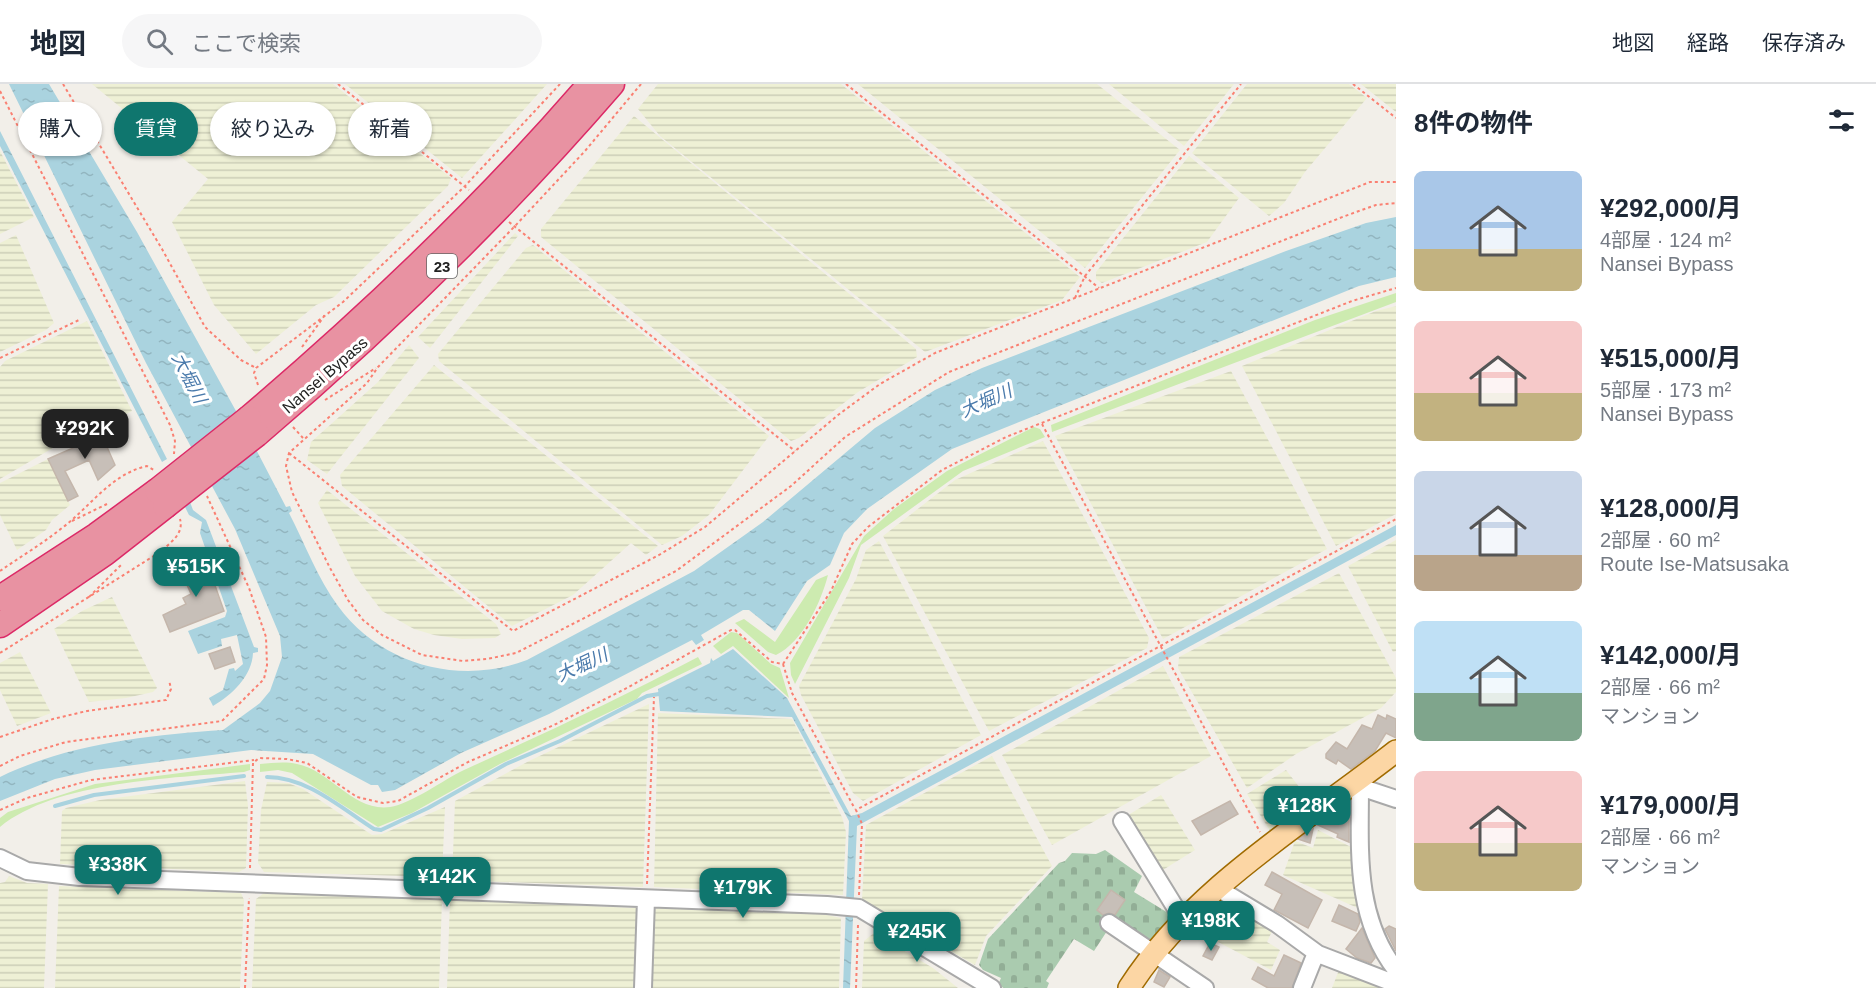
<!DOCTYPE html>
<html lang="ja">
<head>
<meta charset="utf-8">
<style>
  body { margin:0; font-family:Helvetica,"Noto Sans JP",sans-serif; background:#f6f6f7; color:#1f2937; height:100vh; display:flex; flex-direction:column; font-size:22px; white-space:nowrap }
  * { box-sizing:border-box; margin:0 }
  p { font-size:20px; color:#747a83 }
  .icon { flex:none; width:33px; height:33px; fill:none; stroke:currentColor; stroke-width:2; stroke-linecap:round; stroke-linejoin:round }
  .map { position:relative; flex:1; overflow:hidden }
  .side { display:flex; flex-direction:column; background:#fff; width:480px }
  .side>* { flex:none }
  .top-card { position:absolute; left:18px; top:18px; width:570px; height:54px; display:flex; gap:12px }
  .price { position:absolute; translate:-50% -51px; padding:0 14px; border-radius:12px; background:#0f766e; color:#fff; font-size:20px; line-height:39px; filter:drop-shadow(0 2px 3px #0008) }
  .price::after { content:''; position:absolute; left:50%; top:36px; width:18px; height:14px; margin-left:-9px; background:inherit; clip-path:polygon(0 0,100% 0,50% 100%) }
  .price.active { background:#222; color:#fff }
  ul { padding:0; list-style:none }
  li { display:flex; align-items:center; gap:18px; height:150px; padding:0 18px }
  li span { display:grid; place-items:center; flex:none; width:168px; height:120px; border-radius:9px; color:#555 }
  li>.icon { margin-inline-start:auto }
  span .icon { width:72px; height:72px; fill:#fffc; stroke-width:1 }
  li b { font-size:26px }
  h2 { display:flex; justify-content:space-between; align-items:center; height:72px; padding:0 18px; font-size:26px }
  .tag { padding:0 21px; border-radius:27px; background:#fff; box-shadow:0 2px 4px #0004; font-size:21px; line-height:54px }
  .tag.active { background:#0f766e; color:#fff }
  header { display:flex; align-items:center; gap:36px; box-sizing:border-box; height:84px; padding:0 30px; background:#fff; border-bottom:2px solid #e0e1e3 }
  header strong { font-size:28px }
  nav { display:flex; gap:33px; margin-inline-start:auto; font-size:21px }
  .search { width:420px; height:54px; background:#f6f6f7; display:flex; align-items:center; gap:15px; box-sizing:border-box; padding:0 21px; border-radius:33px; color:#747a83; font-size:22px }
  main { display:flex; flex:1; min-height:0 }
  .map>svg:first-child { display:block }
</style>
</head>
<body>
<header>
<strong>地図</strong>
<div class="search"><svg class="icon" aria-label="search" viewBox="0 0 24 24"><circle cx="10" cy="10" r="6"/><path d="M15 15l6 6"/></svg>ここで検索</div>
<nav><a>地図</a><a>経路</a><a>保存済み</a></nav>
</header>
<main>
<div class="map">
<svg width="1396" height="904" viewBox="0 0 1396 904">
  <defs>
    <pattern id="farmland-rules" width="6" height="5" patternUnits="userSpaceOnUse" patternTransform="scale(1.5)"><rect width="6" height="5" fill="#eef0d5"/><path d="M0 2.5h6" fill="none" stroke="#ccceb7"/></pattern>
    <pattern id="cemetery-stones" width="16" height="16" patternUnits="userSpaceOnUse" patternTransform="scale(1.5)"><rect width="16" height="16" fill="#aacbaf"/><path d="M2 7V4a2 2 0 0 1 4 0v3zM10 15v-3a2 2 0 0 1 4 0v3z" fill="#92ae96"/></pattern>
    <pattern id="water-ripples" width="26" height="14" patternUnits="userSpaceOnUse" patternTransform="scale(1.5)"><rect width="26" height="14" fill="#aad3df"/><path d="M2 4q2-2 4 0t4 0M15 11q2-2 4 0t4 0" fill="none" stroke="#92b5bf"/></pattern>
  </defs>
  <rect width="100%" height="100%" fill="#f2efe9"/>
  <path fill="url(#farmland-rules)" d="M92 0H333L451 94 448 102 334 213 316 221 256 270 214 221 172 138 208 95Z
    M345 0H547L462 94Z
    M658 0H841L1080 193 1062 216 925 268 660 52 638 25Z
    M858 0H1097L1180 66 1085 184Z
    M1109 0H1234L1184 62Z
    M1247 0H1349L1367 14 1305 88 1284 119 1269 132 1192 69Z
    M1361 0H1396V28Z
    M634 32 916 265 917 273 858 308 799 354 791 357 541 153V145Z
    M0 67 34 133 0 150Z
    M1189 72 1239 114 1207 158 1102 199 1096 195V188Z
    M515 149 518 152 430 264 418 253Z
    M16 151 54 239 46 246 0 268V159Z
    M533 161 769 352 709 431 682 452 662 461 439 277 438 270 526 164Z
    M1396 222V430L1336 462 1242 282 1376 227Z
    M87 237 132 327 78 355 75 351 0 395V283L5 277Z
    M409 261 419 274 327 390 307 376 311 358 378 298Z
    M434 281 658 462 646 471 631 459 573 511 512 542 342 402 340 391Z
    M1231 287 1327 465 1163 555 1055 352Z
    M1043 357 1149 554 1147 564 989 647 883 452 955 396Z
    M48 375 70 421 52 436 46 446 17 466 0 431V399Z
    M327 406 496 540 501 550 495 554 462 555 434 551 414 545 382 527 355 492 318 419Z
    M1396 456V567L1393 568 1348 482Z
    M879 457 981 651 863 717 853 709 801 611 799 602 856 495 866 466Z
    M1339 489 1396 594V608L1381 624 1296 670 1247 704 1178 584 1179 573Z
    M112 513 157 604 153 608 126 614 89 618 54 545 82 527Z
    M20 568 51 629 17 642 0 606V579Z
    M1163 582 1211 672 1052 761 1002 671Z
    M649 620 643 803 452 796 455 717 529 677Z
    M658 629 792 635 842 733 846 748 843 811 654 803Z
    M992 672 1052 782 986 852 975 881 862 816 866 741Z
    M1286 686 1311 718 1272 750 1247 710Z
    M245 697 248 722 246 784 239 788 60 780 62 727 66 724 100 716Z
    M267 698 288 699 303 705 372 751 382 750 445 723 442 793 264 788 258 779 261 726Z
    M1161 711 1195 766 1158 789 1125 733Z
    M1318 746 1351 763 1360 825 1283 791 1295 757 1313 764Z
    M9 792 27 799 48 800 44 904H0V799L5 798Z
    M59 802 241 809 244 816 240 904H55Z
    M264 809 442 816 439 904H252L256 815Z
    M1224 813 1273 845 1267 858 1280 866 1271 886 1205 851 1215 822Z
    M450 816 636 824 641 834 638 904H447Z
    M661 822 818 829 841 834 839 904H650L655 826Z
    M874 849 933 884 958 904H862L864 857Z
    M1339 886 1380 904H1332Z"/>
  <path fill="#cdebb0" d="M1396 209V218L1052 348 1051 341 1315 236Z
    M1034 343 1040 345 1045 353 963 387 861 461 849 494 795 600 791 591 790 579 864 452 894 425 947 387Z
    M828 491C821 518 803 558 776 571L768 568 735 539 744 535 775 558 816 496Z
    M731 548 737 549 771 580 780 584 789 614 733 562 721 570 713 562Z
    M698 573 702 580 642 609 637 615 500 680 412 729 378 743 292 689 278 686 260 688V680C272 679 285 677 297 680 330 686 353 728 390 723 411 720 443 696 464 686 543 650 621 614 698 573Z
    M250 680V686L244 688C173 694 56 697 0 743V734L8 728 95 700Z"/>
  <path fill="url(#cemetery-stones)" d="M1105 766 1142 792 1134 808 1173 832 1145 864 1109 844 1094 867 1074 855 1046 897 1049 899 1047 904H1004L998 901 1001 894 983 886 979 881 988 855 1059 779 1065 777 1072 769 1096 770Z"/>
  <path fill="url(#water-ripples)" d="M9 0H49L137 148 236 327 286 423 290 422 292 427 289 429C305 460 318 495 338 522 381 581 460 602 527 576L694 487 763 438 875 344 935 306 982 284 1286 167 1366 139 1396 133V193L1359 202 952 365 867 425 844 449 830 481 807 497 775 547 749 526H743L701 551 704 556 696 561 692 556 549 630 461 669 395 706 382 708 378 701H371L313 670 251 666 95 686 55 695 0 717V693C67 660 149 651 223 646L260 619 270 607 282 573 280 552 235 445 146 279Z
    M0 47 167 375 162 378 0 62Z
    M190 418 193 426 206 436 254 563 258 564V568L253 569C252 592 232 611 213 622L209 614 223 606 229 585 234 584 235 587 243 580 237 551 221 555 222 562 198 570 188 547 225 533 227 527 200 449 202 438 189 431 185 423Z
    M1396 441V451L857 742 850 904H843L849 737 792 633 660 627 658 605 710 579 711 574 713 577 733 565 787 614 851 732 862 729Z"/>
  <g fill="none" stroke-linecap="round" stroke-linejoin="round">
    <path stroke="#aad3df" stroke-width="4" d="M267 693C307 693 341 724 374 745L381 746 428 724 506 680 560 657 647 612 659 610
      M55 722 94 711 244 692"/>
  </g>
  <path fill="#c7bfb8" stroke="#c4b6ab" stroke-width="1.5" d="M113 344 119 358 107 363 115 381 98 396 89 376 65 387 78 412 68 417 48 375 103 351 102 349Z
    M206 476 224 527 170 548 163 531 186 520 183 514 191 510 180 485Z
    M230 563 235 578 215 585 209 570Z
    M1378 631 1386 635 1387 631 1396 635V654L1386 649 1375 667 1351 685 1338 676 1336 680 1326 674V670L1336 658 1347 665 1362 641 1372 645Z
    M1230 717 1238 730 1201 751 1192 737Z
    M1349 718V758L1337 753 1338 750 1318 741Z
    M1313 745 1310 759 1298 755Z
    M1272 788 1322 816 1308 844 1274 826 1282 810 1265 801Z
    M1111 806 1125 816 1115 831 1109 829 1103 831 1097 826Z
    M1339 821 1358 830 1360 838 1356 847 1332 837Z
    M1389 842 1396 845V867L1385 845Z
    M1362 844 1375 874 1371 879 1357 874 1346 865Z
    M1210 859 1219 863 1212 876 1203 872Z
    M1284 871 1301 879 1292 904H1268L1252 895 1258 883 1274 892Z
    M1159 886 1170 893 1164 903 1154 898Z"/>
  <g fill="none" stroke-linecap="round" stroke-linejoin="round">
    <defs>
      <path id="minor" d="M1356 699 1366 705 1396 715
        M1360 701C1360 765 1354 832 1396 886
        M1122 737 1183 836
        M0 774 27 787 80 793 827 821 859 824 992 904
        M1219 805 1277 840 1318 870 1396 900
        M1109 839 1205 904
        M643 904 646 815
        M1302 904 1316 869"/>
      <path id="major" d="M1129 904C1193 804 1304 739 1396 667"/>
      <path id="highway" d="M249 334C370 231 486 121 590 0
        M257 350C384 242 503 126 612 0
        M0 514 97 451 157 407
        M0 541 105 469 165 422"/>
    </defs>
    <use href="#minor" stroke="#a9a9a9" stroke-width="20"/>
    <use href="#major" stroke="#a06b00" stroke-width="24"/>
    <use href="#highway" stroke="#dc2a67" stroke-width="27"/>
    <path stroke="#fa8072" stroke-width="2" stroke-dasharray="3 3" stroke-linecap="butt" d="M63 0 162 165 205 243 241 276 256 284
      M338 0 469 106
      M641 0 585 67 515 142 378 283 367 299 289 369 286 382 292 408 330 484 348 516 363 536 382 551 422 571 463 577 487 575 516 569 676 487 791 402 845 353 949 288 1345 132 1376 121 1396 119
      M846 0 1099 204
      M1353 0 1396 34
      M0 7 170 341 175 357 174 370
      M509 138 795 367
      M1075 214 1085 192 1241 0
      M302 263 325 231
      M0 274 81 235
      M258 301 254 289 256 284 343 218 465 102 560 0
      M325 316 376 284
      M1042 340 1260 748
      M293 343 303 354
      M289 369 513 547 659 471 705 443 838 331 880 300 935 269 1370 98H1396
      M72 437 107 420
      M0 487C20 473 42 460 62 444 90 423 111 390 147 382L154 386
      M89 513 121 481
      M0 569 160 468C171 458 184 450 180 435
      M783 580 831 507 852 460 868 443 942 386 1006 353 1352 217 1396 204
      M783 580 792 609 855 725
      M0 653 53 635 87 627 166 616 171 605 169 596
      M0 682 20 672 66 658 222 637 264 595 267 581 266 553 249 504 207 412
      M0 726 27 714 91 696 254 676
      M250 784 253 679 259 674 287 675 307 679 357 713 383 719 398 717 468 678 554 641 625 605 731 546H735L772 578 783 580
      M647 800 654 613
      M859 811 862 740 856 726 1396 435
      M245 904 249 814
      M856 904 858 841"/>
    <use href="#minor" stroke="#fff" stroke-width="16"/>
    <use href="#major" stroke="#fcd6a4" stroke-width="21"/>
    <use href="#highway" stroke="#e892a2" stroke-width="24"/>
    <defs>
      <path id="highway-bridge" d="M157 407 249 334
        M165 422 257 350"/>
    </defs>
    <use href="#highway-bridge" stroke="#dc2a67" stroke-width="27" stroke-linecap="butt"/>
    <use href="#highway-bridge" stroke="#e892a2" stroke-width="24"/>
  </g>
  <g text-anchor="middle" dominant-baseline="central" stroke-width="6" stroke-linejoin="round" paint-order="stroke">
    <rect fill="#fff" stroke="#646464" stroke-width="1.5" x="427" y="170" width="30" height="24" rx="4.5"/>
    <g font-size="15" font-weight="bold" fill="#222">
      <text x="442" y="182">23</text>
    </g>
    <g font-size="16" fill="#222" stroke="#fff">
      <text transform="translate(325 291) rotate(-41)">Nansei Bypass</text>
    </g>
    <g font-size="18" font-style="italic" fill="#4a7aab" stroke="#fff">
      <text transform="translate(189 294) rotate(63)">大堀川</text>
      <text transform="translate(986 317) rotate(-24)">大堀川</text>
      <text transform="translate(582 581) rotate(-25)">大堀川</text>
    </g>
  </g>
</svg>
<b class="price active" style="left:85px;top:376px">¥292K</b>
<b class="price" style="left:196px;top:514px">¥515K</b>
<b class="price" style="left:1307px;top:753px">¥128K</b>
<b class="price" style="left:118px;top:812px">¥338K</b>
<b class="price" style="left:447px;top:824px">¥142K</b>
<b class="price" style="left:743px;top:835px">¥179K</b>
<b class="price" style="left:1211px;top:868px">¥198K</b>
<b class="price" style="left:917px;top:879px">¥245K</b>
<div class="top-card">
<a class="tag">購入</a>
<a class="tag active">賃貸</a>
<a class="tag">絞り込み</a>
<a class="tag">新着</a>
</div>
</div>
<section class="side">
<h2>8件の物件<svg class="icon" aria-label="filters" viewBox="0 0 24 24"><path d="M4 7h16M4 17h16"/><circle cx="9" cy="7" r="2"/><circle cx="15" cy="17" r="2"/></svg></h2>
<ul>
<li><span style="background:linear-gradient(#a9c7e8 65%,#c2b280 0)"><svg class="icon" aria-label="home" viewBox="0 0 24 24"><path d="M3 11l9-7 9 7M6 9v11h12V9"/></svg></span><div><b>¥292,000/月</b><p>4部屋 · 124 m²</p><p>Nansei Bypass</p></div></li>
<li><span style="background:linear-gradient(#f6c9c9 60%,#c2b280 0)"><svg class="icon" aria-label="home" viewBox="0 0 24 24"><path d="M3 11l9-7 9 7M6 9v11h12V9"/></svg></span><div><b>¥515,000/月</b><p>5部屋 · 173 m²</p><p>Nansei Bypass</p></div></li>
<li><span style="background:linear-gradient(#c9d6e8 70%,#b9a48a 0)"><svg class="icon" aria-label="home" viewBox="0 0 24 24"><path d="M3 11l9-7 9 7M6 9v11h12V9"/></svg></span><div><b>¥128,000/月</b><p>2部屋 · 60 m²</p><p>Route Ise-Matsusaka</p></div></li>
<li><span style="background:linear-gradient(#bfe0f5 60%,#7fa58c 0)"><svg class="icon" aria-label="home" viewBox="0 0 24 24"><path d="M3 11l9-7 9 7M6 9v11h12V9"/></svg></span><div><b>¥142,000/月</b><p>2部屋 · 66 m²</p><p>マンション</p></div></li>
<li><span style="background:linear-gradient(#f6c9c9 60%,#c2b280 0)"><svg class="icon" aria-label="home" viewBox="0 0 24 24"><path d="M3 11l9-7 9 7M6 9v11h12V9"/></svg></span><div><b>¥179,000/月</b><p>2部屋 · 66 m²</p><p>マンション</p></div></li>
</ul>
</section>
</main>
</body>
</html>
